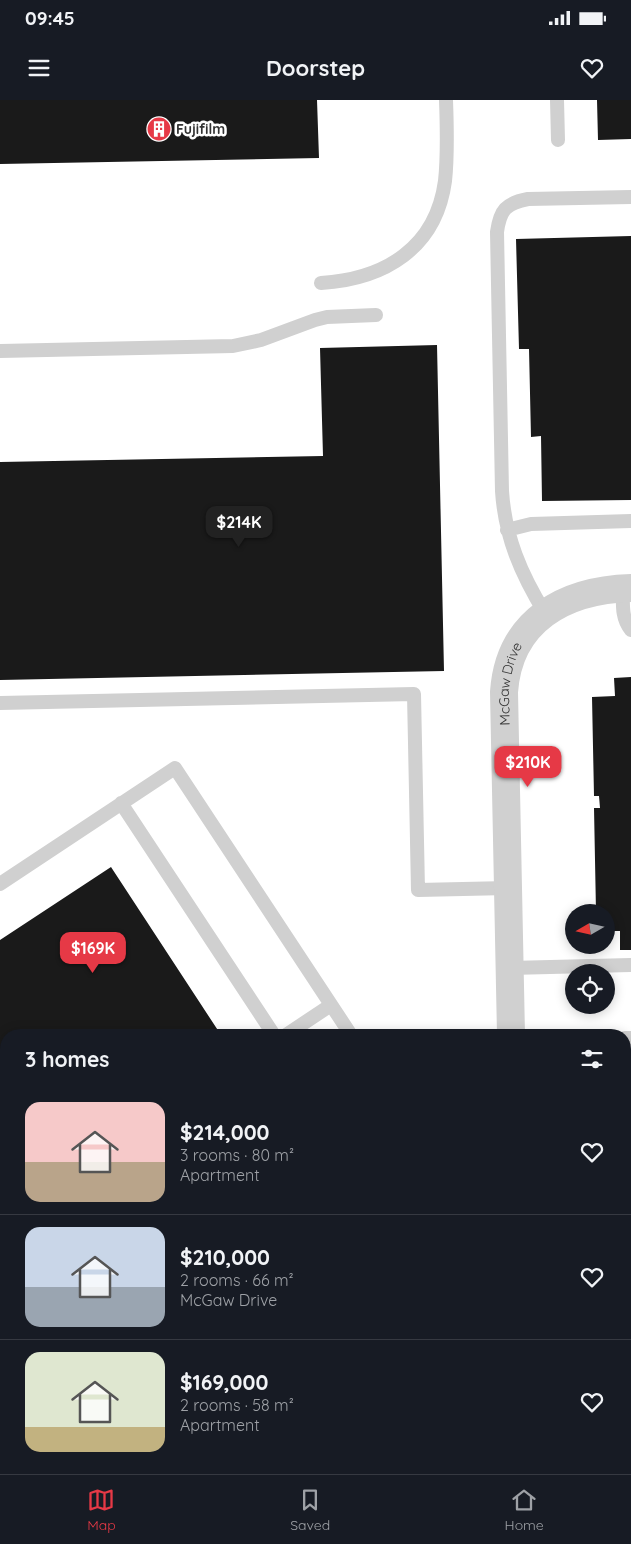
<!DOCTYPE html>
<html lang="en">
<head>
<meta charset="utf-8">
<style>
  body { margin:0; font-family:Quicksand,sans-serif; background:#20242c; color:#f1f3f6; height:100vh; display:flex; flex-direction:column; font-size:19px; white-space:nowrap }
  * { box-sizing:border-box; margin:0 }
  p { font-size:16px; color:#9ea1a6 }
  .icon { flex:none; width:28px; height:28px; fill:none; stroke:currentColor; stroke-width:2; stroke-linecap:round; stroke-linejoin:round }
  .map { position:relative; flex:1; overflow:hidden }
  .side { position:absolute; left:0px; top:929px; width:631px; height:446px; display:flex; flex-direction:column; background:#171b24; border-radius:20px 20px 0 0; box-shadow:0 2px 12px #0003 }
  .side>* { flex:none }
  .needle { width:32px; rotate:261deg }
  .fabs { position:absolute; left:565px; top:804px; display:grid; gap:10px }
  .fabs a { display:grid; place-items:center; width:50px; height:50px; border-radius:50%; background:#171b24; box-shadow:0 2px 12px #0003; font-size:25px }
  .price { position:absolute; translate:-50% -42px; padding:0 11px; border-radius:10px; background:#e63946; color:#fff; font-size:16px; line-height:32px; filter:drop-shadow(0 1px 2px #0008) }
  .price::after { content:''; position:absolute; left:50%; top:30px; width:15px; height:11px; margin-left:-8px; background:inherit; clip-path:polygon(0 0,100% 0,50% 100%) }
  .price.on { background:#222; color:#fff }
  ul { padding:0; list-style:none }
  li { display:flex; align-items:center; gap:15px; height:125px; padding:0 25px }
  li+li { border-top:1px solid #363941 }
  li span { display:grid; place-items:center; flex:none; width:140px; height:100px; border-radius:15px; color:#555 }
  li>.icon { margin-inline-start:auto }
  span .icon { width:60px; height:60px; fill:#fffc; stroke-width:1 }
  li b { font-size:21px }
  h2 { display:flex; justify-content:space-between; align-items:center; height:60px; padding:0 25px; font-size:21px }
  .status { display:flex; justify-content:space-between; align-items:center; height:35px; padding:0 25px; background:#171b24; direction:ltr }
  .status svg { height:14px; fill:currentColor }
  header { display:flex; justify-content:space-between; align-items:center; height:65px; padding:0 25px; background:#171b24; font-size:22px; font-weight:700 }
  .dock { display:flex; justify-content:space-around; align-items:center; height:70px; border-top:1px solid #363941; background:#171b24; font-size:14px; color:#9ea1a6 }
  .dock a { display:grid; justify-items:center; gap:2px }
  .dock .on { color:#e63946 }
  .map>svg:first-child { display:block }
</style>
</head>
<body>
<div class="status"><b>09:45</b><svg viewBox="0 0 49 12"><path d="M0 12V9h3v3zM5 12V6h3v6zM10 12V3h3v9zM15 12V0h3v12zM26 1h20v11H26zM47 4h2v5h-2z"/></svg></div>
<header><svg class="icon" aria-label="menu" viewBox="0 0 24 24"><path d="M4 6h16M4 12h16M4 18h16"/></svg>Doorstep<svg class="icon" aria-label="heart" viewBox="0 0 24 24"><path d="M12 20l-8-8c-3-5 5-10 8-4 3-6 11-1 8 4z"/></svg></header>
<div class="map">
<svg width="631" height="1374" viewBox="0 0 631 1374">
  <rect width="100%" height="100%" fill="#fff"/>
  <path fill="#1a1a1a" d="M0 0H317L319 58 0 64Z
    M597 0H631V39L598 40Z
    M631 136V400L542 401 541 336 531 337 529 249H519L516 139Z
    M437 245 444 571 0 580V362L323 356 320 248Z
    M631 577V850H620V831H606V812H596L594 708H600L599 696H594L592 597 615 596 614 578Z
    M111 767 221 935H6V1022L0 1012V840Z"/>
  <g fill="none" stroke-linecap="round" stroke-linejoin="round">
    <path stroke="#d0d0d0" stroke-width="14" d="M557 0 558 40
      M321 183C385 179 436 148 445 81 448 54 447 27 446 0
      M0 251 233 246 261 240 315 220 327 217 376 215
      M507 430 531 424 631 421
      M623 489C623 503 621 518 631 530
      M545 513C521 474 505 437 502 391L497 132C500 110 506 103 528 99L631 97
      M0 603 414 594 418 790 508 788
      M121 703 274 935
      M0 784 175 668 351 935
      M510 868 631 865
      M286 935 331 905
      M625 938H631
      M0 1083 6 1093
      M625 1263 627 1374
      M0 1315 6 1311
      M188 1369 191 1374
      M419 1369 422 1374
      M263 1374 271 1369"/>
    <g stroke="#d0d0d0" stroke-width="28">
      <path id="s1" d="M511 935 504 592C509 520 565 490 631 488"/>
      <path d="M544 1369 545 1374"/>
    </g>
    <path stroke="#d0d0d0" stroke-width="28" d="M0 1277 6 1286
      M61 1369 64 1374"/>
  </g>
  <defs>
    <symbol id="building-disc" viewBox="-11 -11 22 22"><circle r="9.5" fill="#e63946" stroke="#fff"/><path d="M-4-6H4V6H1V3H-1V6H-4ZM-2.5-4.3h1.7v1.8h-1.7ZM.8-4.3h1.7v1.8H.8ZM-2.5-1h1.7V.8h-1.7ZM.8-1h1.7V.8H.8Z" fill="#fff"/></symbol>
  </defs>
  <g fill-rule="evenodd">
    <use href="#building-disc" x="145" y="15" width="28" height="28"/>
  </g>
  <g text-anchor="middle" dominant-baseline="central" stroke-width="5" stroke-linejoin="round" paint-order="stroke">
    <g font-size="14" font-weight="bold" fill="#333" stroke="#fff" text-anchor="start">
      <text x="176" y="29">Fujifilm</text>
    </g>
    <g font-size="14" fill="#333" stroke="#fff">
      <text stroke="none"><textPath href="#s1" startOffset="352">McGaw Drive</textPath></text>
    </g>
  </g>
</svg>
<div class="fabs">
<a><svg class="needle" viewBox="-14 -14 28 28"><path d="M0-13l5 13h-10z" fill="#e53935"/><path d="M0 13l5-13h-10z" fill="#9ea1a6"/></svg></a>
<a><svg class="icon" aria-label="locate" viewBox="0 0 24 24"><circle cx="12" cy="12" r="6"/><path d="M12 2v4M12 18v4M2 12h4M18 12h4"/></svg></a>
</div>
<b class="price on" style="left:239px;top:448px">$214K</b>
<b class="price" style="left:528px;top:688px">$210K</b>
<b class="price" style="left:93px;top:874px">$169K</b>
<section class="side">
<h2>3 homes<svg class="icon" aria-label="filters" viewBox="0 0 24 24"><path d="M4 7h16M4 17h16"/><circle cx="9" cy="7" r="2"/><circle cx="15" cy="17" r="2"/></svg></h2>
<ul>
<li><span style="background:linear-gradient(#f6c9c9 60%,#b9a48a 0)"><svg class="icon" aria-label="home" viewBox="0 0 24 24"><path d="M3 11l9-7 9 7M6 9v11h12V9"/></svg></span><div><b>$214,000</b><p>3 rooms · 80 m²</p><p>Apartment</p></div><svg class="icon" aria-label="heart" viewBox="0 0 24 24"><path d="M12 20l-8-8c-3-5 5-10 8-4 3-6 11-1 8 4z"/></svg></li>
<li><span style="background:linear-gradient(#c9d6e8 60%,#9aa5b1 0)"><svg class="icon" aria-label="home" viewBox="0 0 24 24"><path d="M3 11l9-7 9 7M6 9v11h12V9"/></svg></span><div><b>$210,000</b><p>2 rooms · 66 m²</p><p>McGaw Drive</p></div><svg class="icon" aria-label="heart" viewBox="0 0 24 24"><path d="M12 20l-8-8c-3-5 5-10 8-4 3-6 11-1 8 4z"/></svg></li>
<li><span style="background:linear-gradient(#dfe7d0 75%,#c2b280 0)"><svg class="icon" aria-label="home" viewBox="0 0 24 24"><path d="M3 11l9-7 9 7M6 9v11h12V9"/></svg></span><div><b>$169,000</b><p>2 rooms · 58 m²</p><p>Apartment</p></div><svg class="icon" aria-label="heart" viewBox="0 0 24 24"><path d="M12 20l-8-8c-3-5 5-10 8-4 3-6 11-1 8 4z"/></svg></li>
</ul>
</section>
</div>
<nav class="dock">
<a class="on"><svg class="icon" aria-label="map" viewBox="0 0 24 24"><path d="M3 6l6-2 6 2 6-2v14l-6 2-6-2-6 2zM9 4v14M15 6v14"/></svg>Map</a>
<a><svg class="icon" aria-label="saved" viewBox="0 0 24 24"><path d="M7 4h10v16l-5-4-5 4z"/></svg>Saved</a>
<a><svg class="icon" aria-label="home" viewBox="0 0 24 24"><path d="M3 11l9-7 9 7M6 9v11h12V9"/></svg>Home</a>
</nav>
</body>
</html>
